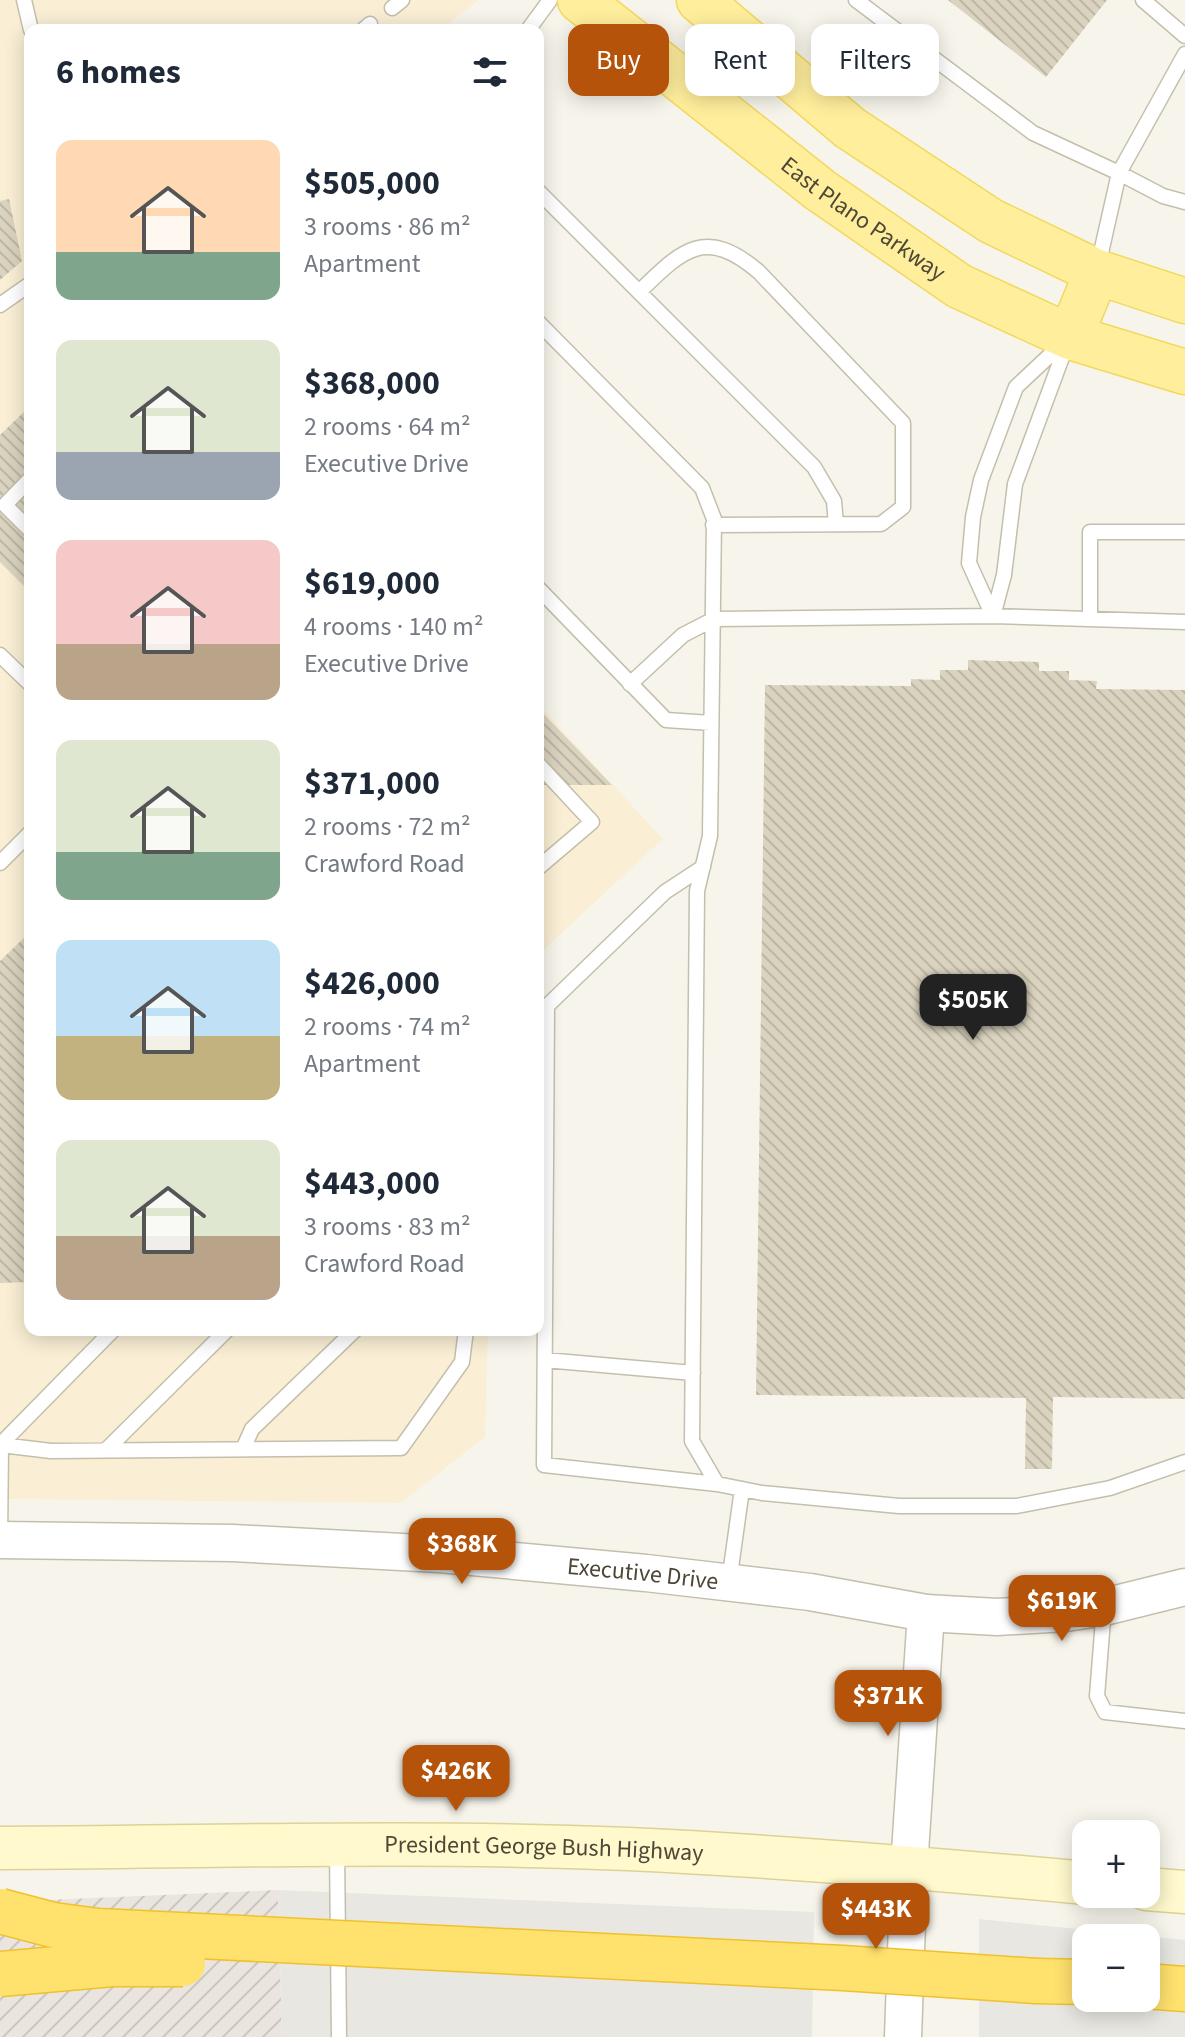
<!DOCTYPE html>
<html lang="en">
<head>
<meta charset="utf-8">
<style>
  body { margin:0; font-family:"Source Sans 3",sans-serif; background:#f2f2f3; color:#1f2937; height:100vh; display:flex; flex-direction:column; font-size:30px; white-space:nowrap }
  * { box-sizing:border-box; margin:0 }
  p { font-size:26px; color:#747a83 }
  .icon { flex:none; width:44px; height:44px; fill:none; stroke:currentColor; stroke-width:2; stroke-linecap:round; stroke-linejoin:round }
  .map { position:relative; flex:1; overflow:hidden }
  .details { position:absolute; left:24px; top:24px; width:520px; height:1312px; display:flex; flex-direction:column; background:#fff; border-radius:16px; box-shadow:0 4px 20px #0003 }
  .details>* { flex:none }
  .banner { position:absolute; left:568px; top:24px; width:496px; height:72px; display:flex; gap:16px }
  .fabs { position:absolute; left:1072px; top:1820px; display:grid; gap:16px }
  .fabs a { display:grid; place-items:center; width:88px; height:88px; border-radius:16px; background:#fff; box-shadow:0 4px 20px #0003; font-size:40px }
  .price { position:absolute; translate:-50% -68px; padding:0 18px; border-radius:16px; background:#b45309; color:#fff; font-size:26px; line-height:52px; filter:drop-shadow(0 2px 4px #0008) }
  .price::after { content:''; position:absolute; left:50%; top:48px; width:24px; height:18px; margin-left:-12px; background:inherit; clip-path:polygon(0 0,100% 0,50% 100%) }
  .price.selected { background:#222; color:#fff }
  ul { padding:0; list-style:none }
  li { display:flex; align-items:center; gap:24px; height:200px; padding:0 32px }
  li span { display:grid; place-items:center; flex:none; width:224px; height:160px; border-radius:16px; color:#555 }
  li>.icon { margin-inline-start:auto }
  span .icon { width:96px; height:96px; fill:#fffc; stroke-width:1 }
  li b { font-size:34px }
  h2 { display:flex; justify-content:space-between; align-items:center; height:96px; padding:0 32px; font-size:34px }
  .pill { padding:0 28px; border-radius:16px; background:#fff; box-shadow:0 4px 20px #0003; font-size:28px; line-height:72px }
  .pill.selected { background:#b45309; color:#fff }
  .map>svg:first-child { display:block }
</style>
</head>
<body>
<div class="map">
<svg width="1185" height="2037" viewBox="0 0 1185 2037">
  <defs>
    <pattern id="industrial-furrows" width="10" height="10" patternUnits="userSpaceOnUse" patternTransform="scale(2)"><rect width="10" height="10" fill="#eae6df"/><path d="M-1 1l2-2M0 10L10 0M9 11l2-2" fill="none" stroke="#cac7c0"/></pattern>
    <pattern id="building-back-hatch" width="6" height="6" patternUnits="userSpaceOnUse" patternTransform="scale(2)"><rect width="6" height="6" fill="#dad3bf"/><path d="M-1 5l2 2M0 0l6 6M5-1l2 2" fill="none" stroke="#bdb6a5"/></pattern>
  </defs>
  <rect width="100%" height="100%" fill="#f7f5eb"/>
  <path fill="#faefd5" d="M0 0H479L440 30H30V1330H488L485 1437 401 1503 0 1499Z
    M538 704 663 839 538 955Z"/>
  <path fill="url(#industrial-furrows)" d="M278 1890 282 2037H0V1902Z"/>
  <path fill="#e8e7e2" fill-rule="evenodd" d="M278 1890 814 1912 812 2037H282Z
    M979 1919 1185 1940V2037H979ZM1086 1938H1146V1998H1086Z"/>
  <path fill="url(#building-back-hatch)" d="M948 0H1107L1046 77Z
    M9 199 22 261 0 280V201Z
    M30 406V592L0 562V435Z
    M968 660 1039 662V671H1069V680L1097 681 1096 689 1185 690V1399L1053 1397 1052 1469H1025L1026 1398 756 1395 765 685 911 686V679L940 680V670H968Z
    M538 708 612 785H538Z
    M30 932V1282L0 1283V961Z"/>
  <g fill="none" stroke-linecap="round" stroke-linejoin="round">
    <defs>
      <path id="service" d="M24 0 31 30
        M856 0 1033 133 1119 173 1185 54
        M1143 0 1185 36
        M392 8 402 0
        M363 30 370 24
        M528 30 550 0
        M538 191 814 467 834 501 836 524
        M1098 266 1119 173 1163 196 1185 202
        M639 292C682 250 705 226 759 272L903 423V507L881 524 713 525
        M0 305 30 284
        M538 322 702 488 714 519 710 836 697 891 692 1441 717 1484 762 1493 899 1506H1017L1110 1488 1185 1462
        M30 479 5 505 30 530
        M538 588 666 720 711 723
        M993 616 969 563 973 517 981 480 1016 387 1064 342
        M993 616 1004 575 1015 484 1068 341
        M1090 619V532H1185
        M0 655 30 684
        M630 684 683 635 714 619 993 616 1185 622
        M538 764 592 822 538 868
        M0 863 30 833
        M703 867 665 892 547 1006 544 1465 717 1484
        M545 1360 693 1373
        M0 1445 113 1330
        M243 1449 252 1429 355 1330
        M105 1451 227 1330
        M0 1539 1 1445 51 1451 401 1448 462 1362 466 1330
        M729 1582 742 1489
        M1104 1607 1097 1696 1105 1712 1185 1721
        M337 1849 339 2037"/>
      <g id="tertiary">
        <path id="s1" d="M0 1540 233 1543 439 1554 646 1573 810 1592 926 1613 997 1617 1066 1613 1104 1607 1185 1587"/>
        <path d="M903 2037 909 1867 926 1613"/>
      </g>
      <g id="secondary">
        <path id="s2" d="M0 1848C209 1847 419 1840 628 1849 781 1856 934 1869 1086 1883"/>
        <path d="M1146 1889 1185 1892"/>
      </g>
      <g id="primary">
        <path id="s3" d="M580 0 820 190 959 286 1070 337 1185 372"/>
        <path d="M699 0 850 128 991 221 1097 272 1185 301"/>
        <path d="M1070 337 1097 272"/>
      </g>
      <path id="motorway" d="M1037 1981 1086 1982
        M1146 1986 1185 1989"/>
    </defs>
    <use href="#service" stroke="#c4bfac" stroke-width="17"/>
    <use href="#tertiary" stroke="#c4bfac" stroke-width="39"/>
    <use href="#secondary" stroke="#dcd296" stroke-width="45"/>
    <use href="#primary" stroke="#f2d85d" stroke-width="47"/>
    <use href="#motorway" stroke="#f0c12c" stroke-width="47"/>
    <use href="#service" stroke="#fff" stroke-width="14"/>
    <use href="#tertiary" stroke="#fff" stroke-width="36"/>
    <use href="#secondary" stroke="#fff9cd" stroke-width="42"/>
    <use href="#primary" stroke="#ffef9c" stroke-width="44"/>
    <use href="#motorway" stroke="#ffe16e" stroke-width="44"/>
    <defs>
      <path id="motorway-bridge" d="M0 1911 53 1925 98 1931 843 1968 1037 1981
        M0 1974 112 1964H183"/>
    </defs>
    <use href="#motorway-bridge" stroke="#f0c12c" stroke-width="47" stroke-linecap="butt"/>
    <use href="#motorway-bridge" stroke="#ffe16e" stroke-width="44"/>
  </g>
  <g text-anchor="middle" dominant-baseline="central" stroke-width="7" stroke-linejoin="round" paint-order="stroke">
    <g font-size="24" fill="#4d4737" stroke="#fff">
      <text stroke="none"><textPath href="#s3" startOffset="358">East Plano Parkway</textPath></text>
      <text stroke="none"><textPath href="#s1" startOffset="644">Executive Drive</textPath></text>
      <text stroke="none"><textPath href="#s2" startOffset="544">President George Bush Highway</textPath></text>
    </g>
  </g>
</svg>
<div class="fabs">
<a>+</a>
<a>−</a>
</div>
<b class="price selected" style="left:973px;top:1042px">$505K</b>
<b class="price" style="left:462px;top:1586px">$368K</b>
<b class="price" style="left:1062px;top:1643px">$619K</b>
<b class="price" style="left:888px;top:1738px">$371K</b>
<b class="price" style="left:456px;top:1813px">$426K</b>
<b class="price" style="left:876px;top:1951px">$443K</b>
<div class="banner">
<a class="pill selected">Buy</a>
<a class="pill">Rent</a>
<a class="pill">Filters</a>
</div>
<section class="details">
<h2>6 homes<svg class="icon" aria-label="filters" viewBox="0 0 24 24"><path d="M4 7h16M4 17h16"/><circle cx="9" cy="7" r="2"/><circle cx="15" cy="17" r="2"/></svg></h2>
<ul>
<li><span style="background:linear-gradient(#ffd9b3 70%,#7fa58c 0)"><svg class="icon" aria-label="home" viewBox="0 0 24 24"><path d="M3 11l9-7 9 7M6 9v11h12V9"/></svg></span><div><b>$505,000</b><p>3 rooms · 86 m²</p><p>Apartment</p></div></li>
<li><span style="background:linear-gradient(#dfe7d0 70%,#9aa5b1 0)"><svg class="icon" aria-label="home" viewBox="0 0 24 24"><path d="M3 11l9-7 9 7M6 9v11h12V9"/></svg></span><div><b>$368,000</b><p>2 rooms · 64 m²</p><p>Executive Drive</p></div></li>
<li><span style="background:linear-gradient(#f6c9c9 65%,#b9a48a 0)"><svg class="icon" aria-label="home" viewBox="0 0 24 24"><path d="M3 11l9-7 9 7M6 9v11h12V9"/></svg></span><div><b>$619,000</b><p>4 rooms · 140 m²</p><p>Executive Drive</p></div></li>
<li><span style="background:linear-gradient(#dfe7d0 70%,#7fa58c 0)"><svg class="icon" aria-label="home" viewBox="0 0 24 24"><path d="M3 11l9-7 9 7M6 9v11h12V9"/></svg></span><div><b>$371,000</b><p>2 rooms · 72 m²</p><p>Crawford Road</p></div></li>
<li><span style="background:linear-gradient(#bfe0f5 60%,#c2b280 0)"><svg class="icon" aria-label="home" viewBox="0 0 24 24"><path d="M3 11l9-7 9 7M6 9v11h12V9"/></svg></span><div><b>$426,000</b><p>2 rooms · 74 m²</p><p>Apartment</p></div></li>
<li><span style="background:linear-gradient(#dfe7d0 60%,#b9a48a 0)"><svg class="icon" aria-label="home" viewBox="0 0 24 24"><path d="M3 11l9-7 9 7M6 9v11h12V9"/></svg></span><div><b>$443,000</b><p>3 rooms · 83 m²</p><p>Crawford Road</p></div></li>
</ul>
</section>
</div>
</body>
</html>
